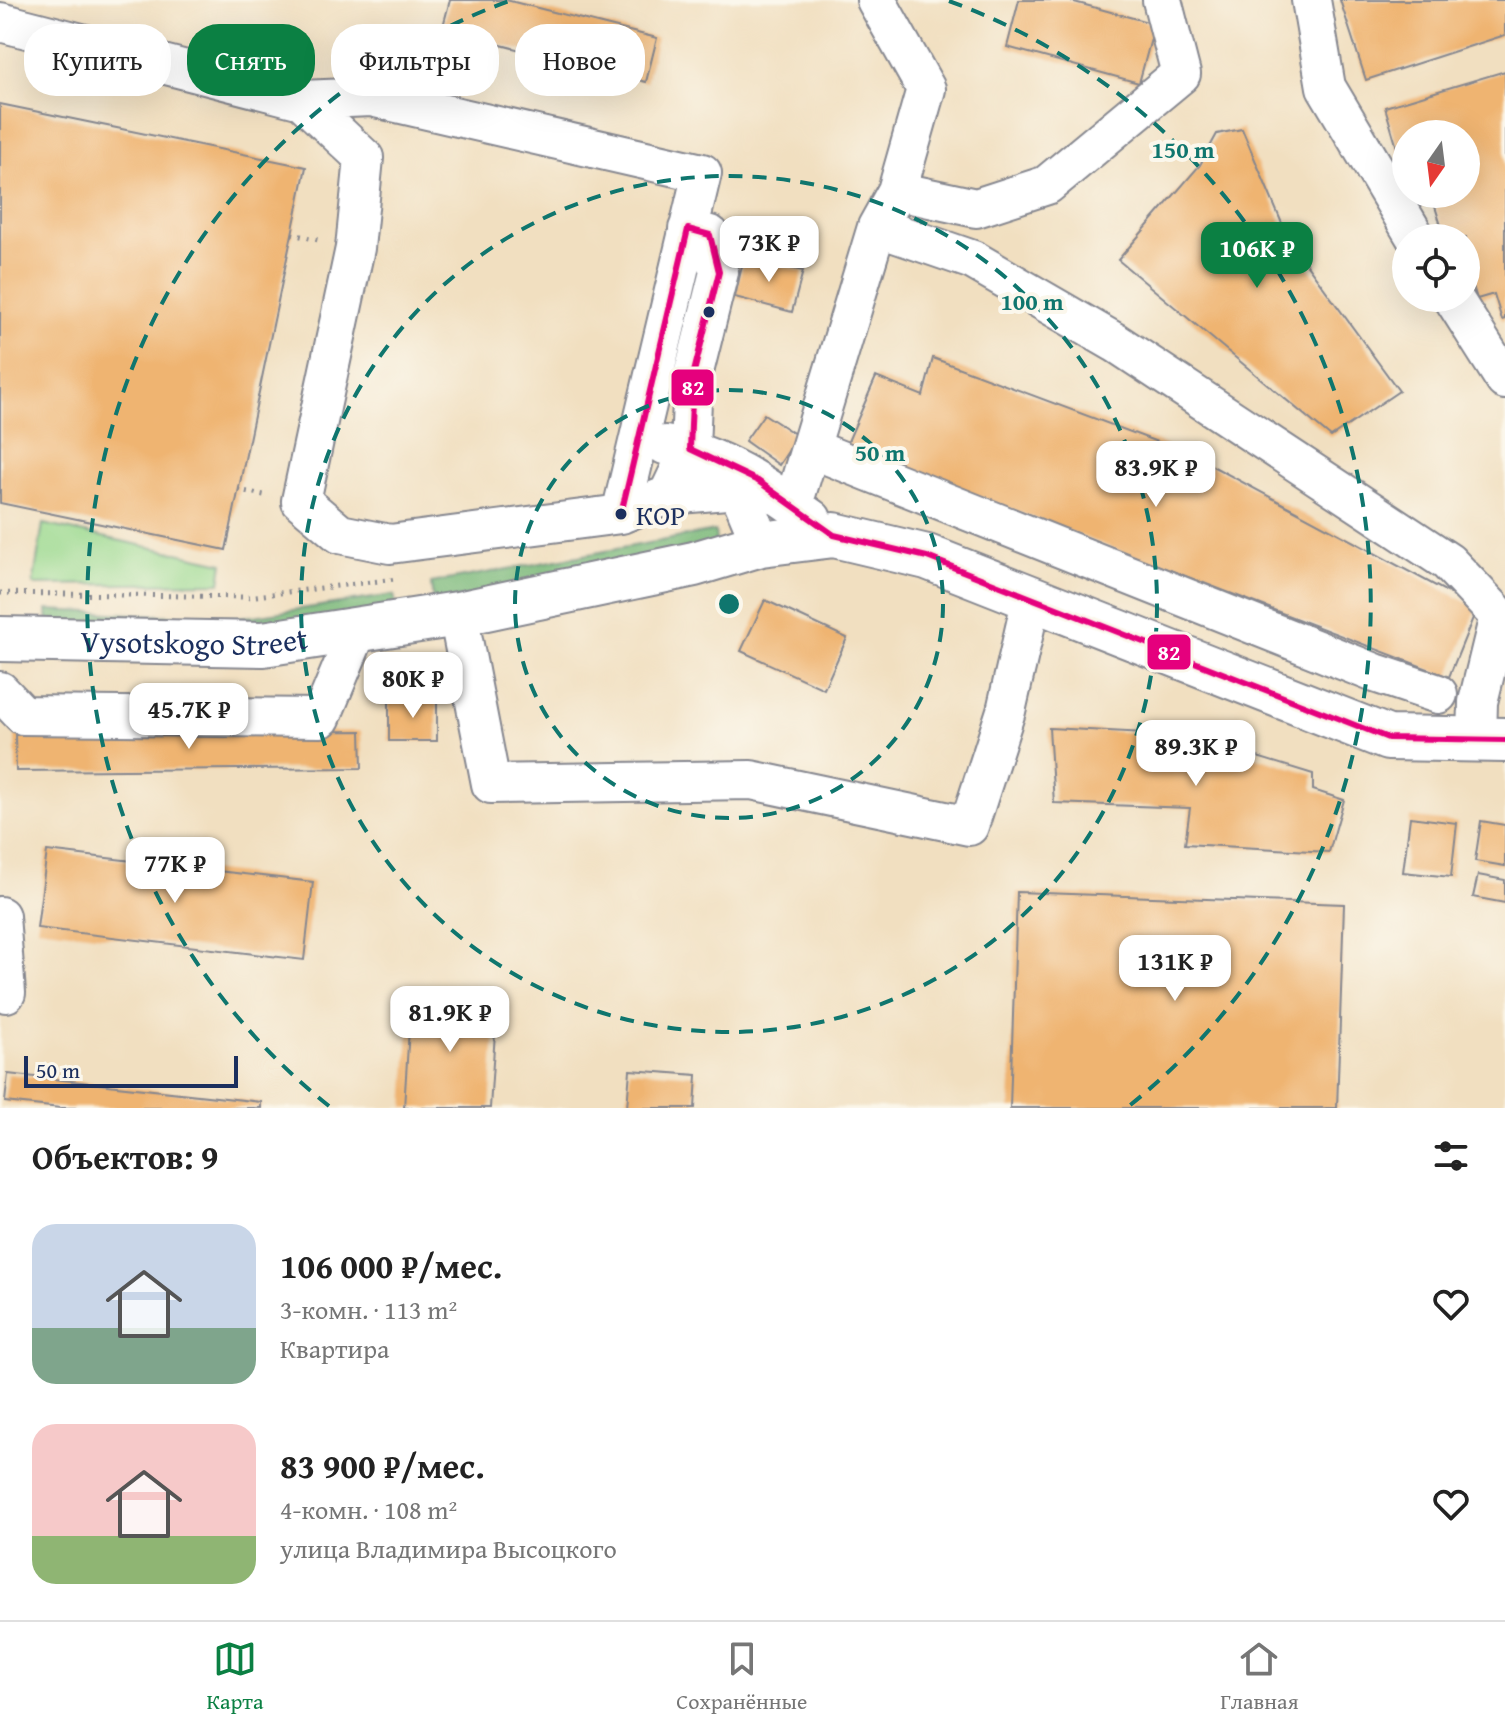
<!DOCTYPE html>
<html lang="ru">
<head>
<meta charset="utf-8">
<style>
  body { margin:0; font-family:"Gentium Book Plus",serif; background:#f2f2f2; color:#222; height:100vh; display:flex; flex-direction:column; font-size:30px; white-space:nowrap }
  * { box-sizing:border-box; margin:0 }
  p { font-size:26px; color:#767676 }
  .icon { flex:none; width:44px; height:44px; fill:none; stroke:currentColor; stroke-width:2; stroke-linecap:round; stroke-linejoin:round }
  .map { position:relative; height:1108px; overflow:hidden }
  .sheet { display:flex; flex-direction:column; background:#fff; flex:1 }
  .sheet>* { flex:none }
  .banner { position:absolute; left:24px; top:24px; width:800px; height:72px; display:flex; gap:16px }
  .needle { width:52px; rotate:194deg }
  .tools { position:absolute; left:1392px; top:120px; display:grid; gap:16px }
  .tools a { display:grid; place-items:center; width:88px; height:88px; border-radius:50%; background:#fff; box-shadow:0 8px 32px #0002; font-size:40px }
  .scale { position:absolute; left:24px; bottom:20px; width:214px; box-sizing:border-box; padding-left:8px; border:4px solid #1b2f5e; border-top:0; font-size:22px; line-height:28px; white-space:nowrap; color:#1b2f5e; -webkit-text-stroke:6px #fbf7ec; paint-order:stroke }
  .price { position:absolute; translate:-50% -68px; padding:0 18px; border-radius:16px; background:#fff; color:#222; font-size:26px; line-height:52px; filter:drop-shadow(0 2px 4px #0008) }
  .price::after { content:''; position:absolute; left:50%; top:48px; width:24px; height:18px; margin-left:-12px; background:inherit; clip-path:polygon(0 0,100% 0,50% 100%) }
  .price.on { background:#0b8043; color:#fff }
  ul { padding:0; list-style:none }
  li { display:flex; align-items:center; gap:24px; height:200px; padding:0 32px }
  li span { display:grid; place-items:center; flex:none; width:224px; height:160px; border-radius:24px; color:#555 }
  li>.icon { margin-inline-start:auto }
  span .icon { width:96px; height:96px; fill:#fffc; stroke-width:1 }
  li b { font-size:34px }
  h2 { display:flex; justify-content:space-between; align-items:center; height:96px; padding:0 32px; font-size:34px }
  .pill { padding:0 28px; border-radius:32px; background:#fff; box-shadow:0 8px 32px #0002; font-size:28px; line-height:72px }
  .pill.on { background:#0b8043; color:#fff }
  .dock { display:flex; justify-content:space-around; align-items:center; height:112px; border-top:2px solid #e0e0e0; background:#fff; font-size:22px; color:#767676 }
  .dock a { display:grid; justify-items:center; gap:4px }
  .dock .on { color:#0b8043 }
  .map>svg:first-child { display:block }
</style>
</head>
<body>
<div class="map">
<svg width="1505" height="1108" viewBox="0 0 1505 1108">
  <rect width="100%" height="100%" fill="#fbf7ec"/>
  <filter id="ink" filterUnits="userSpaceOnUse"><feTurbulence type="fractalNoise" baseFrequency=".0125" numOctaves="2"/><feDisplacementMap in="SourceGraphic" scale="16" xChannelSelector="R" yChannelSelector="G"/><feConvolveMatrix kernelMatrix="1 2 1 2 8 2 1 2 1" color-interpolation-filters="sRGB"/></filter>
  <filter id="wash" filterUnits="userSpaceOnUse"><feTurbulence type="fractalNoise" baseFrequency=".006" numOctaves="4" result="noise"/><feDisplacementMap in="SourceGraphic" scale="32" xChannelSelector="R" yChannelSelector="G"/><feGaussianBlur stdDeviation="1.8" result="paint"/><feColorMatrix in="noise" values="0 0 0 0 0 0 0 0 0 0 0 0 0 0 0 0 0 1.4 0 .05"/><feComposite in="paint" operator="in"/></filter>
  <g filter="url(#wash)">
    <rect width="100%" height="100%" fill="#f1dfc0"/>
    <path fill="#9bd98f" stroke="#5b8476" stroke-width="2" d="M43 524 223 563 220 583 33 585Z"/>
    <path fill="#7cb97a" stroke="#4c746c" stroke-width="2" d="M715 531 717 549 433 603 431 583Z
      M394 595 397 610 259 631 48 626 47 610 223 618 254 616Z"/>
    <g id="blocks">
      <path fill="#efb471" d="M450 0H506L657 38 646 82 442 30Z
        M1019 0H1067L1155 24 1139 83 1007 47Z
        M1340 0H1505V35L1366 80Z
        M1505 71V319L1502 320 1494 294 1477 299 1466 263V238H1445L1431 194H1466V134H1406L1405 175 1385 107Z
        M0 104 306 167 226 550 0 503Z
        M1242 129 1289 240 1399 391 1331 437 1118 260 1200 165 1217 134Z
        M744 257 803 271 792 312 735 297Z
        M933 358 1192 455 1477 608 1449 677 846 446 876 377 923 396Z
        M764 414 798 436 779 465 745 441Z
        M765 600 847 638 824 689 741 651Z
        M389 700H437V741H389Z
        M1049 728 1186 735 1313 774V790L1344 800 1329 852 1185 844 1190 808 1054 803Z
        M361 731 362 768 16 771 15 735Z
        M1410 817 1457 823 1451 877 1403 872Z
        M1481 821 1505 825V866L1475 861Z
        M47 851 313 882 304 960 37 928Z
        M1478 875 1505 880V903L1473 897Z
        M1017 892 1344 904 1337 1108H1010Z
        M411 997 497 1002 490 1108H404Z
        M630 1070 697 1075 695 1108H627Z
        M8 1074 261 1102V1108H61L5 1102Z"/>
    </g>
  </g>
  <g filter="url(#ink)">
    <use href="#blocks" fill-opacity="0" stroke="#86878f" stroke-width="2"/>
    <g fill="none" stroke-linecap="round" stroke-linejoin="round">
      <defs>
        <path id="minor" d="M1311 0 1326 87 1416 238
          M0 22 302 100 364 158 355 248 301 501 340 534 390 544 621 514 668 495 738 489 761 544
          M302 100 371 97 702 173 621 514
          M897 191 976 208 1047 185 1181 74 1162 0
          M877 227 973 260 1116 343 1448 562 1499 616 1478 702 1477 740
          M1453 298 1505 380
          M665 445C721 454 767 487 812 519
          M812 449 1375 673 1438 694
          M668 495 690 449 693 376 719 272 710 235 688 229
          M793 505 877 227 897 191 926 89 876 0
          M458 614 491 784 751 780 969 826 1006 711 1032 597
          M0 691 23 715 321 718 358 629
          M0 916 6 993"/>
        <g id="major">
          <path id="s1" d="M0 639 263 644 458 614 694 564 761 544 834 535 927 557 1388 738 1505 740"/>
        </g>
      </defs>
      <use href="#minor" stroke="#86878f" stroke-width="42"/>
      <use href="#major" stroke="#86878f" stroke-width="48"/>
      <path stroke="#86878f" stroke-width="5" stroke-dasharray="2 6" stroke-linecap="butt" d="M292 234 323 241
        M238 490 269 496
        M0 593 247 597 396 579"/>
      <use href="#minor" stroke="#fff" stroke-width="38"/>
      <use href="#major" stroke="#fff" stroke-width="44"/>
      <defs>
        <path id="bus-1" d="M621 514 688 229 710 235 719 272 693 376 690 449 758 481 834 535 927 557 1388 738 1505 740"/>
      </defs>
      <use href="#bus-1" stroke="#fbf7ec" stroke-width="12"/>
      <use href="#bus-1" stroke="#e5007d" stroke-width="6"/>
    </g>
  </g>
  <g fill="none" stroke="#0f766e" stroke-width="4" stroke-dasharray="14 10">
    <circle cx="729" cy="604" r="214"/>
    <circle cx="729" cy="604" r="428"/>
    <path d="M329 1106A642 642 0 0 1 509 1M949 1A642 642 0 0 1 1129 1106"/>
  </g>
  <g fill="#1b2f5e" stroke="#fbf7ec" stroke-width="3">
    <circle cx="709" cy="312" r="7"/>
    <circle cx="621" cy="514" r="7"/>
  </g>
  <g text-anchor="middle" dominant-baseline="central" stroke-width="8" stroke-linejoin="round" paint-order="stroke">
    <g font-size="28" fill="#1b2f5e" stroke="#fbf7ec" text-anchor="start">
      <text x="636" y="514">КОР</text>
    </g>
    <g font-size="30" fill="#1b2f5e" stroke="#fbf7ec">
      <text stroke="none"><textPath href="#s1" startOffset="194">Vysotskogo Street</textPath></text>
    </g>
  </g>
  <circle cx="729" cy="604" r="12" fill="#0f766e" stroke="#fbf7ec" stroke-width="4"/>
  <g font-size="24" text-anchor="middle" font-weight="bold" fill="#0f766e" stroke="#fbf7ec" stroke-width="8" stroke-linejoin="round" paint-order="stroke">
    <text x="1183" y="158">150 m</text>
    <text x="1032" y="310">100 m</text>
    <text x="880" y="461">50 m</text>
  </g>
  <g stroke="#fbf7ec" stroke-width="3">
    <rect x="670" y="368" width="45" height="39" rx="8" fill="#e5007d"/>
    <rect x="1146" y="633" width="46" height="38" rx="8" fill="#e5007d"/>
  </g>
  <g font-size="22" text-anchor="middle" font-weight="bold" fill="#fff">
    <text x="693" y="395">82</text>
    <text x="1169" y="660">82</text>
  </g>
</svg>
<div class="tools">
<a><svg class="needle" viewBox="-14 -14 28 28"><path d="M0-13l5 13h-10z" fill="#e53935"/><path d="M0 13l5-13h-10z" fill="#767676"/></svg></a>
<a><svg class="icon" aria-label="locate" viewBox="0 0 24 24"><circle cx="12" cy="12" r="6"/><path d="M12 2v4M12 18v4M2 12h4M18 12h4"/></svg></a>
</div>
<div class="scale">50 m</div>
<b class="price" style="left:769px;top:284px">73K ₽</b>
<b class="price on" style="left:1257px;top:290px">106K ₽</b>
<b class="price" style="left:1156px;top:509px">83.9K ₽</b>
<b class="price" style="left:413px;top:720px">80K ₽</b>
<b class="price" style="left:189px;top:751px">45.7K ₽</b>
<b class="price" style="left:1196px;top:788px">89.3K ₽</b>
<b class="price" style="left:175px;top:905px">77K ₽</b>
<b class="price" style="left:1175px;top:1003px">131K ₽</b>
<b class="price" style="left:450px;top:1054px">81.9K ₽</b>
<div class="banner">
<a class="pill">Купить</a>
<a class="pill on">Снять</a>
<a class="pill">Фильтры</a>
<a class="pill">Новое</a>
</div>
</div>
<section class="sheet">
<h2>Объектов: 9<svg class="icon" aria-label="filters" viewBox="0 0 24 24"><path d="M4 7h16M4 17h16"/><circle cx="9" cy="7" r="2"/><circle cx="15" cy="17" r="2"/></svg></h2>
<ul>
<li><span style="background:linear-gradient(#c9d6e8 65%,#7fa58c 0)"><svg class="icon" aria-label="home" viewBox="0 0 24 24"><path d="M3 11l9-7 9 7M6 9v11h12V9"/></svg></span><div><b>106 000 ₽/мес.</b><p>3-комн. · 113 m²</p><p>Квартира</p></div><svg class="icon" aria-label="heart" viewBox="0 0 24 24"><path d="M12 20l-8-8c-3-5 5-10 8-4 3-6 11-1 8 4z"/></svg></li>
<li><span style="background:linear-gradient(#f6c9c9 70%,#8fb573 0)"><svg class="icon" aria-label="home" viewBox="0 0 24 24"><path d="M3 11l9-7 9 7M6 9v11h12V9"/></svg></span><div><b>83 900 ₽/мес.</b><p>4-комн. · 108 m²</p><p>улица Владимира Высоцкого</p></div><svg class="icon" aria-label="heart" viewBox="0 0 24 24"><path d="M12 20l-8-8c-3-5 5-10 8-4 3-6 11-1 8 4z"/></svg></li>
</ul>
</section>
<nav class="dock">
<a class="on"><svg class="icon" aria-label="map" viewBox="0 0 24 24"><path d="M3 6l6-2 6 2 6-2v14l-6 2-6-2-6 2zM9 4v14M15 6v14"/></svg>Карта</a>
<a><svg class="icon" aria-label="saved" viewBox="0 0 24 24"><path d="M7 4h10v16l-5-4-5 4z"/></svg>Сохранённые</a>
<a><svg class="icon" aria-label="home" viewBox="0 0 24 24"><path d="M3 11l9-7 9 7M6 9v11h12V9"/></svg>Главная</a>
</nav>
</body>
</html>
